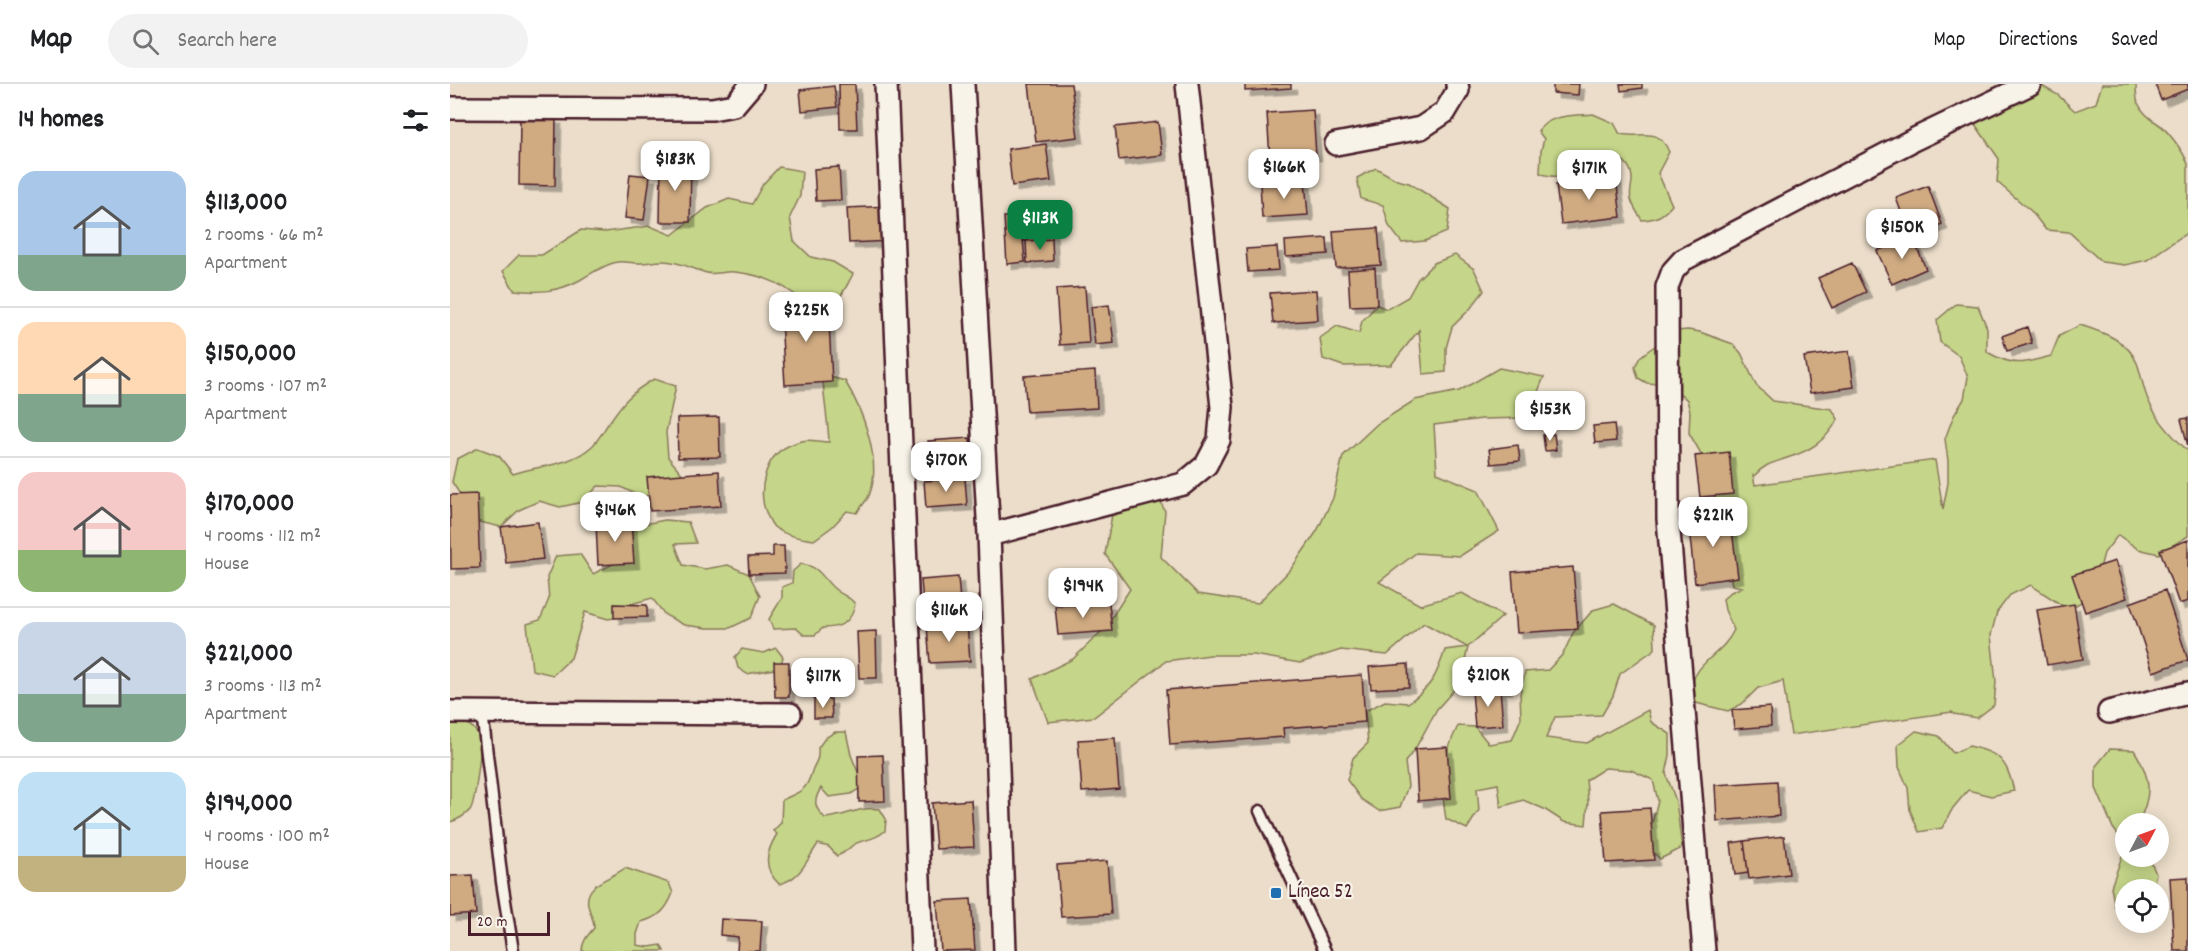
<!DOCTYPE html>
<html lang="en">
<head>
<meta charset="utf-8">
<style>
  body { margin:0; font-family:Dekko,sans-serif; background:#f2f2f2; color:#202124; height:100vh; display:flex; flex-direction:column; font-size:22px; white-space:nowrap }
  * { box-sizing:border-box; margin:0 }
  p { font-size:20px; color:#757577 }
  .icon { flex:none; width:33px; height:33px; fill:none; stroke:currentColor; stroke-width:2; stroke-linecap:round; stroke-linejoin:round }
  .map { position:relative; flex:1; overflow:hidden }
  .sheet { display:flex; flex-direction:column; background:#fff; width:450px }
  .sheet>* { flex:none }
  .needle { width:39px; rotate:49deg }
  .controls { position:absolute; left:1665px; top:729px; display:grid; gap:12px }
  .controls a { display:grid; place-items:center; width:54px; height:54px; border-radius:50%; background:#fff; box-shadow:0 3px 15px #0003; font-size:30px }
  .scale { position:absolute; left:18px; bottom:15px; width:82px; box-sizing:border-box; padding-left:6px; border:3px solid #4a1f2b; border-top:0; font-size:16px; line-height:21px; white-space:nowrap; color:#4a1f2b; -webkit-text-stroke:4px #f7f3e8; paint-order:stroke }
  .price { position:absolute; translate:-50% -51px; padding:0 14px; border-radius:12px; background:#fff; color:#222; font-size:20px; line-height:39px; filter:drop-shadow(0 2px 3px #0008) }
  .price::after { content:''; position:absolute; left:50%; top:36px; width:18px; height:14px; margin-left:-9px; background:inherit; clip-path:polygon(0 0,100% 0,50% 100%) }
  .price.on { background:#0b8043; color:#fff }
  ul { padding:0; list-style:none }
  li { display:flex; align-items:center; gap:18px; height:150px; padding:0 18px }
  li+li { border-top:2px solid #e0e0e0 }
  li span { display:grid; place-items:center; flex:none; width:168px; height:120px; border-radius:18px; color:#555 }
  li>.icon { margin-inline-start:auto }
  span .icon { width:72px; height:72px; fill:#fffc; stroke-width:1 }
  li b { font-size:26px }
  h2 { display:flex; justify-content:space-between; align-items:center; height:72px; padding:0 18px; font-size:26px }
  header { display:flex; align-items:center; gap:36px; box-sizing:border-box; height:84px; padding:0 30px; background:#fff; border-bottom:2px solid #e0e0e0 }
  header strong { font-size:28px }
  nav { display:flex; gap:33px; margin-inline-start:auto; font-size:21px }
  .search { width:420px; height:54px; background:#f2f2f2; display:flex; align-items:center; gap:15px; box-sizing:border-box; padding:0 21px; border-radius:33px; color:#757577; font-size:22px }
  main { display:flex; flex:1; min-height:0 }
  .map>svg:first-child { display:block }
</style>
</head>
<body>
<header>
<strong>Map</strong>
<div class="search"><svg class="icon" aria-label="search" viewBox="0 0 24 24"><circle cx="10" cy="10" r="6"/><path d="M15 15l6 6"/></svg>Search here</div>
<nav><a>Map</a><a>Directions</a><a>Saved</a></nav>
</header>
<main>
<section class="sheet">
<h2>14 homes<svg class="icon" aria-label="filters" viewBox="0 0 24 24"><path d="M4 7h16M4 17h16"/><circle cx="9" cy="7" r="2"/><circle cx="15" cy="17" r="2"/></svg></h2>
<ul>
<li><span style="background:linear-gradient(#a9c7e8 70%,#7fa58c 0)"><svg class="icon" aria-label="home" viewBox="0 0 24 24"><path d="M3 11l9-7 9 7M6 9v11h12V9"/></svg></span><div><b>$113,000</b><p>2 rooms · 66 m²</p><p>Apartment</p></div></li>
<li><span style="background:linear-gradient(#ffd9b3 60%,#7fa58c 0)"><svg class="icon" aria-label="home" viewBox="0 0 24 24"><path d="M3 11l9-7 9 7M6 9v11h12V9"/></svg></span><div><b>$150,000</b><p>3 rooms · 107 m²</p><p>Apartment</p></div></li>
<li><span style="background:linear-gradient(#f6c9c9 65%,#8fb573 0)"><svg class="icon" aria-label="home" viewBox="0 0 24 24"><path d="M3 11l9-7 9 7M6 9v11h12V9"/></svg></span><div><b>$170,000</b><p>4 rooms · 112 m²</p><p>House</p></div></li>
<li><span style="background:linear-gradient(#c9d6e8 60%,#7fa58c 0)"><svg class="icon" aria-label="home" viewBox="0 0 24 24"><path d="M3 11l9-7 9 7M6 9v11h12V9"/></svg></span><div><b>$221,000</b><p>3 rooms · 113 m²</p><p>Apartment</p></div></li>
<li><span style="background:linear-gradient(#bfe0f5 70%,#c2b280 0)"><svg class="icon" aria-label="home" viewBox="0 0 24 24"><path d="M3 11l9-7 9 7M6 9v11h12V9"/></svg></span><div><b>$194,000</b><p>4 rooms · 100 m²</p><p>House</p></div></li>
</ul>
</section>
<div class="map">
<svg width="1738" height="867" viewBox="0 0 1738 867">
  <defs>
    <filter id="shadow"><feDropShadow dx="5.5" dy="5.5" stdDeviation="0" flood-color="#0004"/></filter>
  </defs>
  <rect width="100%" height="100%" fill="#ebddc9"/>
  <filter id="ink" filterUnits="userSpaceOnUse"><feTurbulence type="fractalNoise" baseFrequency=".0167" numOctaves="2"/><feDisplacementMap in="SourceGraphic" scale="12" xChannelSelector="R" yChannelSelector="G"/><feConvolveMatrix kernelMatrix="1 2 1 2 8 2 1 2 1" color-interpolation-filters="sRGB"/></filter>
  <g filter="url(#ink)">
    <path fill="#c5d589" stroke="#887a5a" stroke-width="1.5" d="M1588 0 1608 11 1625 27 1646 19 1652 0H1686C1686 6 1686 14 1688 19 1692 28 1699 34 1707 39 1717 45 1734 68 1738 80V148L1697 176 1675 181 1652 178 1619 148 1596 146 1581 127 1547 98 1549 75 1525 40V19Z
      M1143 30 1164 39 1170 50C1192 55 1208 41 1219 68L1208 89 1222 121C1213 132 1206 135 1192 136 1188 130 1183 123 1181 115 1179 108 1182 103 1182 96 1182 72 1157 69 1138 71 1121 85 1115 99 1090 89L1091 67 1094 55 1088 47C1099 30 1124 32 1143 30Z
      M329 83 352 87 350 112 340 133 344 157 361 173 383 178 403 190C389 216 391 219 361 224 337 202 317 191 284 188 275 187 265 191 257 189 242 185 229 177 213 177 205 177 198 179 190 179 183 179 174 177 167 178 153 181 142 189 130 196 108 208 88 209 64 206L53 187 69 171H92L131 146 155 148 200 142 222 151 257 124 279 115 302 120 313 100Z
      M926 84 947 96 959 99 1000 125 997 148 975 157 952 159 939 142 933 121 911 115 907 94Z
      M1005 171 1024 185 1034 207 1020 225 1002 243 996 264V288L973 290 969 246 941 281 893 282 873 275 870 254 887 242 909 249 912 237 927 221 937 225 958 213 968 195 984 179Z
      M1506 220 1528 222 1537 244V268C1564 283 1572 280 1601 272L1609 252 1630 241C1652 248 1678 256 1687 279 1692 292 1693 307 1700 320 1709 338 1723 353 1738 367V452L1709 470 1688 465 1668 451 1654 469 1648 492 1638 513 1619 526 1581 501 1560 511 1547 528 1541 551 1546 598 1544 621 1527 634 1504 630 1502 628 1341 651 1333 597 1308 604 1292 620 1278 627 1246 619 1239 610C1245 575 1271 573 1284 546L1275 526 1273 515 1281 508 1292 503 1282 501 1268 437 1263 427 1266 405 1256 378 1239 349 1240 327 1237 316 1221 301 1197 299 1188 294 1185 283 1190 273 1199 266 1227 247 1238 246 1250 248 1283 260 1291 269 1306 301 1323 317 1382 325 1388 335C1376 357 1360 367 1337 374 1323 379 1315 380 1305 391H1303L1305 401 1485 376 1493 425 1498 399V377L1495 355 1503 333 1514 315 1518 293 1509 272 1490 258 1487 236Z
      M1049 284 1094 293 1077 334 1032 335 984 341 987 389 1028 406 1049 447 1010 472 966 469 929 498 970 521 1012 509 1053 532 1018 563 1013 586 1003 607 987 625 965 665 955 678 958 702 950 723 929 727 911 715 897 696 903 674 918 659 915 627 935 617 958 619C982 602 986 593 995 566L1017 563 974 539 937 571 891 566 850 579 804 571H760L716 577 644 633 598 638 582 595 623 575 655 544 680 505 655 470 663 425 711 419 715 427 711 473 748 510 808 519 841 485 867 447 883 414 893 372 927 340 965 316 1009 307Z
      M373 291 395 297C412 325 432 376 420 409 418 416 411 422 407 429L397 427 382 443 364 456C350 454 336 452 324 443 321 440 319 435 317 431 307 408 314 373 338 362 356 353 361 357 379 358 378 335 373 314 373 291Z
      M204 295 226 302 216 348 218 373 233 391 214 407 191 413 171 403 148 402 133 418 110 423 89 417 69 426 51 443 21 436 13 415 2 398 7 375 28 364 49 372 63 390C89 381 120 382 141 363 148 357 153 347 158 340 173 318 180 309 204 295Z
      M215 436 238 438 246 459 225 460 233 481 255 485 278 481 299 490 310 512 301 534 280 544H257L234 541 215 531 202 514 181 520 164 534 158 535 135 528 121 574 103 591 82 586 77 540 90 536 99 515 97 493 106 472 130 470 143 490 163 480 174 459 181 437 194 440Z
      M351 480C372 483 371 494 386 506 393 512 398 511 405 520 402 538 391 544 373 544L365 551H354L346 544 323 545 319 535 332 514V503L342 499 343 487Z
      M1164 520 1204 541 1205 565 1170 590 1163 612 1152 631 1105 633 1096 654 1137 659 1198 626 1201 638 1220 650V671L1216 690 1226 717 1232 764 1210 775 1196 761 1208 717 1203 696 1181 686 1155 684 1136 696 1138 718 1136 741 1114 738 1094 725 1073 716 1051 723 1048 700 1027 704 1029 726 1017 745 996 735C990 701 992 673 1008 642L1025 643 1039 660 1062 656 1071 634 1070 610 1075 588 1098 586 1113 570 1123 549 1143 526Z
      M326 564 333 573 330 584 297 590 288 584 285 573 292 565 314 569Z
      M0 635C12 637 26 641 30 655 32 663 25 720 20 726 15 732 7 736 0 738Z
      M1466 647 1489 652 1503 669 1519 662C1551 670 1556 675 1564 707L1541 712 1518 706 1503 724 1492 744 1469 748 1460 726 1458 704 1449 683 1448 661Z
      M385 648H396L401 671 410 693V704L401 710 379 713 371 704C363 717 364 724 375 734 394 733 410 722 430 725L436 735 435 747C422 758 412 755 403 761 397 766 395 769 387 772L379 763 368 760C356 777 351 795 329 800 312 784 316 768 327 750L323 747 331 739 332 716C351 707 356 708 362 687 366 676 369 677 368 664L375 654Z
      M1660 665 1684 666C1701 693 1703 710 1688 739L1676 740 1675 760 1663 744 1646 704V682Z
      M1675 764 1676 772 1699 773 1706 790 1702 805 1676 806 1675 835 1665 824 1661 803Z
      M175 784 219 799 223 809C216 827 209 833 191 838L187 850V861L199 863 211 861 214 867H132C132 857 138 851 144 844 144 835 140 830 138 821 134 799 161 795 175 784Z"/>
    <path fill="#d0ab82" stroke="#4a1f2b" stroke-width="1.5" filter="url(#shadow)" d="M389 0H405L407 45H390Z
      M579 0H621L628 53 586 58Z
      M795 0H841V4L795 7Z
      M1103 0H1129L1128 11 1103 9Z
      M1170 0H1192V4L1171 7Z
      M1705 0H1738V5L1711 16Z
      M384 2 387 23 352 27 350 6Z
      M863 26 866 71 820 74 817 29Z
      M70 34 106 35 105 102 69 101Z
      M708 38 712 71 669 76 665 43Z
      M596 60 601 97 562 102 558 65Z
      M211 77 241 78 240 138H210Z
      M389 83 391 116 366 117 364 85Z
      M180 90 200 92 194 136 175 134Z
      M1166 94 1171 133 1111 140 1106 101Z
      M855 97 858 131 812 134 810 100Z
      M1478 102 1492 140 1460 152 1446 114Z
      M439 122 441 157 399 159 397 124Z
      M600 130 602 155 573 157 571 132Z
      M571 132 575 178 557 180 554 133Z
      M928 144 931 181 886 184 883 147Z
      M1462 152 1476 185 1442 200 1427 167Z
      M877 154 878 170 836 173 835 157Z
      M602 155 603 177 577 179 576 157Z
      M827 163 829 186 798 188 796 165Z
      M1402 179 1416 208 1382 224 1368 194Z
      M925 184 927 221 900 222 898 186Z
      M635 203 639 259 610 261 606 205Z
      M866 206 868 236 823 239 820 209Z
      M378 217 382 298 335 301 330 219Z
      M659 221 664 259 645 261 641 223Z
      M1577 243 1582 259 1557 267 1552 252Z
      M1399 267 1404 303 1360 309 1354 273Z
      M645 287 647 324 577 328 574 292Z
      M269 333 270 373 228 374 227 334Z
      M1738 334V362L1731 335Z
      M1164 340 1166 357 1145 359 1143 342Z
      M1104 350 1106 366 1095 367 1093 351Z
      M520 354 522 384 481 387 478 357Z
      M1068 361 1070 377 1041 380 1039 365Z
      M1279 368 1283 410 1250 413 1245 372Z
      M269 387 271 422 200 427 197 393Z
      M515 394 517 421 476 424 474 397Z
      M27 410 30 484 1 485 0 411Z
      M1280 430 1288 493 1245 499 1238 435Z
      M181 437 184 479 148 481 146 440Z
      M88 438 93 475 56 479 51 443Z
      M1738 456V517L1729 520 1710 466Z
      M323 462H334L335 489 299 490 298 473 323 472Z
      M1665 477 1677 514 1635 528 1622 491Z
      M1123 483 1128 545 1067 549 1062 488Z
      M631 492 632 511 607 513 606 494Z
      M508 493 510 517 473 520 471 496Z
      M1715 506 1738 576 1703 588 1680 519Z
      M659 519 662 547 608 551 605 522Z
      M164 520 197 521V533L164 534Z
      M1624 520 1633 575 1597 581 1587 526Z
      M517 539 520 577 480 579 477 542Z
      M426 547 427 594H409L407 548Z
      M324 578H339V613H325Z
      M958 580 959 603 921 605 919 583Z
      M1056 583 1057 604 1036 606 1034 584Z
      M912 591 915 638 833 644 834 653 720 661 716 606Z
      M1050 604 1053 641 1025 643 1022 607Z
      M364 615H381L382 634H364Z
      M1320 623 1321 642 1284 645 1282 626Z
      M665 654 669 705 632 708 628 656Z
      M997 663 1001 714 968 717 965 665Z
      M433 671 435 717 409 718 408 672Z
      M1327 697 1329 732 1267 737 1265 701Z
      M521 716 524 763 486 765 482 719Z
      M1200 724 1204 776 1156 779 1152 727Z
      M1334 752 1339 790 1299 795 1294 757Z
      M1294 757 1298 789 1285 791 1281 759Z
      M657 777 661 830 611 833 607 781Z
      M23 791 26 830 0 832V792Z
      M1738 793V867H1724L1720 794Z
      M521 815 525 866 491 867 487 817Z
      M271 835 312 837 310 867H287L288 853 270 851Z"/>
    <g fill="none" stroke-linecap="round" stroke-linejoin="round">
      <defs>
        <path id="service" d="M32 628 52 798 63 867
          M810 727 875 867"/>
        <path id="minor" d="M436 0 472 867
          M513 0 539 451 555 867
          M0 24 262 25 284 21 302 0
          M886 60 971 44 995 28 1008 6 1007 0
          M539 451 733 400 756 381 769 356 772 323 737 0
          M0 628 340 630
          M1659 628 1738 609
          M1254 867 1218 435 1217 203 1223 187 1233 176 1465 55 1580 0"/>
      </defs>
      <use href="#service" stroke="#4a1f2b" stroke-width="15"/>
      <use href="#minor" stroke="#4a1f2b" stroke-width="26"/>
      <use href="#service" stroke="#f7f3e8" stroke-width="10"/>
      <use href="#minor" stroke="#f7f3e8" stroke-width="21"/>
    </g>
  </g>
  <rect fill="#1f6fb2" stroke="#f7f3e8" stroke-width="2" x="820" y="803" width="12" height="12" rx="3"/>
  <g text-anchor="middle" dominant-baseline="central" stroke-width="4.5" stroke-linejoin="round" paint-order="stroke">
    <g font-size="21" fill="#4a1f2b" stroke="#f7f3e8" text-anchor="start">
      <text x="838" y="809">Línea 52</text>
    </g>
  </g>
</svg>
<div class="controls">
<a><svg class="needle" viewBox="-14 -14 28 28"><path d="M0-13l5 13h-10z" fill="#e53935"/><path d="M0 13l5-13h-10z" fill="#757577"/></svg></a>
<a><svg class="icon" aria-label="locate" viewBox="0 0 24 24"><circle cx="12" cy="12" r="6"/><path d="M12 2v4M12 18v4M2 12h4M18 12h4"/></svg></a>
</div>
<div class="scale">20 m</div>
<b class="price" style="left:225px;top:108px">$183K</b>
<b class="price" style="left:834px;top:116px">$166K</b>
<b class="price" style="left:1139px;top:117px">$171K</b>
<b class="price on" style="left:590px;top:167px">$113K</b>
<b class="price" style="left:1452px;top:176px">$150K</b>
<b class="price" style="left:356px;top:259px">$225K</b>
<b class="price" style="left:1100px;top:358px">$153K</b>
<b class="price" style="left:496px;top:409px">$170K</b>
<b class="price" style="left:165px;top:459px">$146K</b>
<b class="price" style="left:1263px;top:464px">$221K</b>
<b class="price" style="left:633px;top:535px">$194K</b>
<b class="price" style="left:499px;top:559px">$116K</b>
<b class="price" style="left:1038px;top:624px">$210K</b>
<b class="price" style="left:373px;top:625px">$117K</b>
</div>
</main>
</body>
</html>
